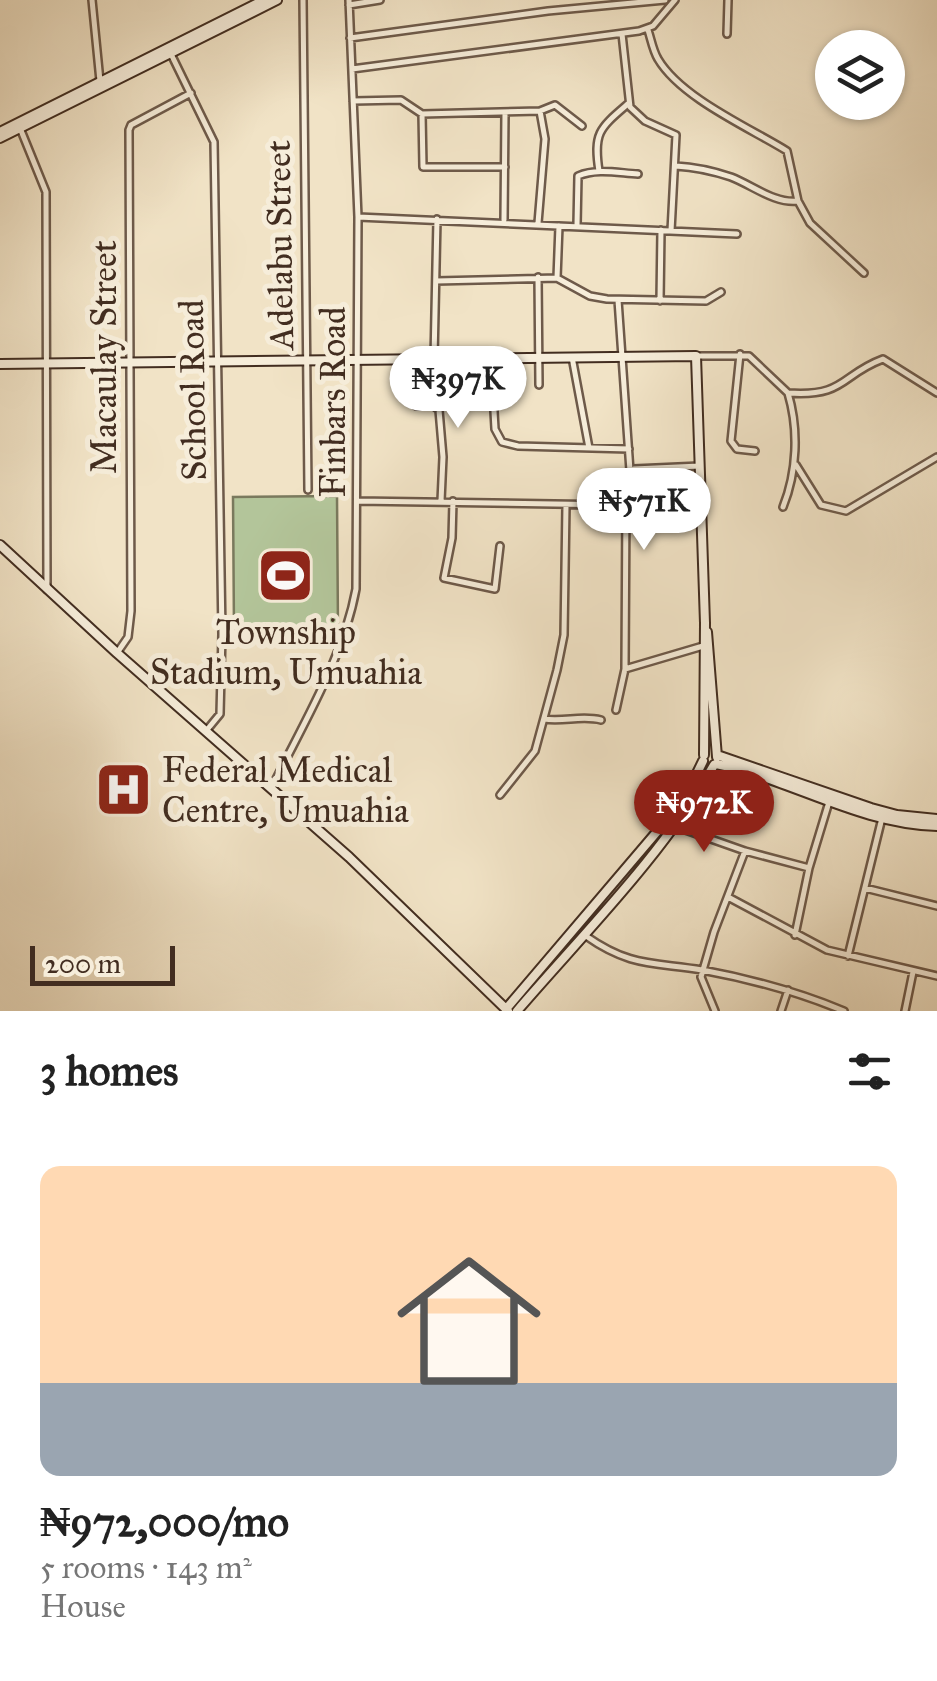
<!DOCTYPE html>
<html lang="en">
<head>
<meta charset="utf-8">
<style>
  body { margin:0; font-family:"IM FELL Great Primer",serif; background:#f6f6f6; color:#222; height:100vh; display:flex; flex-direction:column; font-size:38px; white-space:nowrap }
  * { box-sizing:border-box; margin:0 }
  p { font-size:32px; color:#767676 }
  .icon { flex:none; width:55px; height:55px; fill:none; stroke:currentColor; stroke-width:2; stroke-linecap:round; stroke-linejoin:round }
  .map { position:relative; height:1011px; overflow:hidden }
  .panel { display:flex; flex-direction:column; background:#fff; flex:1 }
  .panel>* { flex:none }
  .buttons { position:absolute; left:815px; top:30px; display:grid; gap:20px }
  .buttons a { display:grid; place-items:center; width:90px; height:90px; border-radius:50%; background:#fff; box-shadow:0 2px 8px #0004; font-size:50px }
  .scale { position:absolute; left:30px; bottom:25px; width:145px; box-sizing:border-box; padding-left:10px; border:5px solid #422d20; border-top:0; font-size:28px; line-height:35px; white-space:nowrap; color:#422d20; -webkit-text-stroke:8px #f6edda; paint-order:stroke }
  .price { position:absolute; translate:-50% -85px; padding:0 22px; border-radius:35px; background:#fff; color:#222; font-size:32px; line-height:65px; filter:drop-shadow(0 2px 5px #0008) }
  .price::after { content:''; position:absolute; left:50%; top:60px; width:30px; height:22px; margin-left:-15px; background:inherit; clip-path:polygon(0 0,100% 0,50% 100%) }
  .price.selected { background:#8f2418; color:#fff }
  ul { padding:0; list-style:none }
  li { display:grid; align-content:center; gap:20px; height:530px; padding:0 40px }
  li+li { border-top:2px solid #e0e0e0 }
  li span { display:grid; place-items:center; height:310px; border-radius:20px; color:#555 }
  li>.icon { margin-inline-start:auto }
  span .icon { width:180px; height:180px; fill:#fffc; stroke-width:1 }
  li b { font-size:42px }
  h2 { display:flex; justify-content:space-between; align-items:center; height:120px; padding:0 40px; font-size:42px }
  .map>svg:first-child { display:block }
</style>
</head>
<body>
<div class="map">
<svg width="937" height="1011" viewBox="0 0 937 1011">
  <rect width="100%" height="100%" fill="#f1e3c6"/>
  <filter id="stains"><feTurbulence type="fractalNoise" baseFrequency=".002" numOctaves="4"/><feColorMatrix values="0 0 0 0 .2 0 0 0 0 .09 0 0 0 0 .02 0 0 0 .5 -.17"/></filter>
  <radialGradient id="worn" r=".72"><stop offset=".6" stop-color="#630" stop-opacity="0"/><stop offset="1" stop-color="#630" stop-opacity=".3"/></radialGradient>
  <path fill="#b3c59a" stroke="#7a795d" stroke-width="2.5" d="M337 496 338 629 234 630 233 497Z"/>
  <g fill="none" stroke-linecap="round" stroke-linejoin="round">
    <defs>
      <path id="street" d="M92 0 100 81
        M303 0 308 490
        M349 5 380 0
        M648 30C651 39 653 51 658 59 681 98 750 128 787 151L798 201 810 223 864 273
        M622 34 630 107 645 121 676 135 671 231
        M727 34 728 0
        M350 38 548 11 665 0
        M171 54 214 142 222 634 220 714 206 731
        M352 69 639 31 653 26 675 0
        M353 101 401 100 422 114 540 111 545 139 538 223
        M540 111 555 105 582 126
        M422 114 423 167H505
        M20 128 46 192 47 590
        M676 166C695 167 713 171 731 177 752 185 775 204 798 201
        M599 171C593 132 600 128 629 103
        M358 217 737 234
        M504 220 505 113
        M577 225 578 176C597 168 618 173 638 174
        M538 277 539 385
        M557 278 559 226
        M436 281 557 278 590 296 607 299 706 301 721 292
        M618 300 630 471
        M660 301 661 230
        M740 354 731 441 737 449 755 451
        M696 356H749L788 393C799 430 797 472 783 507
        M572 357 589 448
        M491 358 495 429 502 442 518 446 629 449
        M434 359 437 219
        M788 393C846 397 840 375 883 359L937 393
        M416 406H434L439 410 443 457 441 501
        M796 465 821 505 846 511 937 457
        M357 501 616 505 628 498 630 474 634 469 700 466
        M453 501 452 538 444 578 495 589 500 546
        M222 634 343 633
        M117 653 128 637 131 611 129 130 131 125 191 93
        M625 669 626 501
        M616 710 625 669 703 646
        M544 719C564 722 582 715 601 720
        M272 787C303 724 343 659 356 589L358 217 349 0
        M500 795 535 751 557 670 564 635 566 505
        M674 826 745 851
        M865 888 937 906
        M728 897 827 950 937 976
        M795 935 809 868 829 802
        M586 936C630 967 653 962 702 970 751 979 798 992 844 1011
        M848 956 882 818
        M715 1011 701 977 714 932 745 851 809 868
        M781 1011 788 990
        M905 1011 913 972"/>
      <path id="secondary" d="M0 132 264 0
        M0 138 277 0
        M0 364 696 356 705 623 704 755
        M0 545 117 653 349 857 508 1011
        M707 632 717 757
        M717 755 871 808 897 815 937 819
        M716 764C791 779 859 824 937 826
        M506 1009 684 800 703 761
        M517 1011C585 932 662 856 714 765"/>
    </defs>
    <use href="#street" stroke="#6e5a4a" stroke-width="10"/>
    <use href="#secondary" stroke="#422d20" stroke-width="12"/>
    <use href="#street" stroke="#f6edda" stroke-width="5"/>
    <use href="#secondary" stroke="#f6edda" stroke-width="8"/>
  </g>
  <defs>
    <symbol id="stadium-square" viewBox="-11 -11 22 22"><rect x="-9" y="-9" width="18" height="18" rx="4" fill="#8f2418" stroke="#f6edda"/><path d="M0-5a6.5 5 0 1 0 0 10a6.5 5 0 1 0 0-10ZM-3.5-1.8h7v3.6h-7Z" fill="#fff"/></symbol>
    <symbol id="hospital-square" viewBox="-11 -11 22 22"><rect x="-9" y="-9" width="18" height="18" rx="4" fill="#8f2418" stroke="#f6edda"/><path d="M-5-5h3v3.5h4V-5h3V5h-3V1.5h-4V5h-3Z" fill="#fff"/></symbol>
  </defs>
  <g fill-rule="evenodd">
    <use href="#stadium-square" x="254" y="544" width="63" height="63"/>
    <use href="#hospital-square" x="92" y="758" width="63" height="63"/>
  </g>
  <g text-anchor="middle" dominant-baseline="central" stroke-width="10" stroke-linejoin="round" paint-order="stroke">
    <g font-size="35" fill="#422d20" stroke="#f6edda">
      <text transform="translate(280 245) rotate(-91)">Adelabu Street</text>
      <text transform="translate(104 357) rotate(-90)">Macaulay Street</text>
      <text transform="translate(193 390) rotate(-91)">School Road</text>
      <text transform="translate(333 402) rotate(-90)">Finbars Road</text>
    </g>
    <g font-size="35" fill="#422d20" stroke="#f6edda">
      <text x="286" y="632">Township<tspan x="286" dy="40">Stadium, Umuahia</tspan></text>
      <text x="162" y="770" text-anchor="start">Federal Medical<tspan x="162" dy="40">Centre, Umuahia</tspan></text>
    </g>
  </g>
  <rect width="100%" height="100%" filter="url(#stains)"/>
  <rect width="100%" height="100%" fill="url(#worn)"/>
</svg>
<div class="buttons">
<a><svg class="icon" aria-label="layers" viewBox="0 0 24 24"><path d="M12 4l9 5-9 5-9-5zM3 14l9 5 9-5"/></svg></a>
</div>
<div class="scale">200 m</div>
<b class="price" style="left:458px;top:431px">₦397K</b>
<b class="price" style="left:644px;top:553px">₦571K</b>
<b class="price selected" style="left:704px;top:855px">₦972K</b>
</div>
<section class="panel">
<h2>3 homes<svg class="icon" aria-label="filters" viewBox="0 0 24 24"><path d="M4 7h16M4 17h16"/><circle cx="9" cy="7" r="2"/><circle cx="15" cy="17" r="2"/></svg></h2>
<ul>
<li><span style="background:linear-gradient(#ffd9b3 70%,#9aa5b1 0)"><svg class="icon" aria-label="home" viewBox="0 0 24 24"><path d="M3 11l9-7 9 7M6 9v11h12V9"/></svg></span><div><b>₦972,000/mo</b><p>5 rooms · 143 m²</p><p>House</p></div></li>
</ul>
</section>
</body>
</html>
